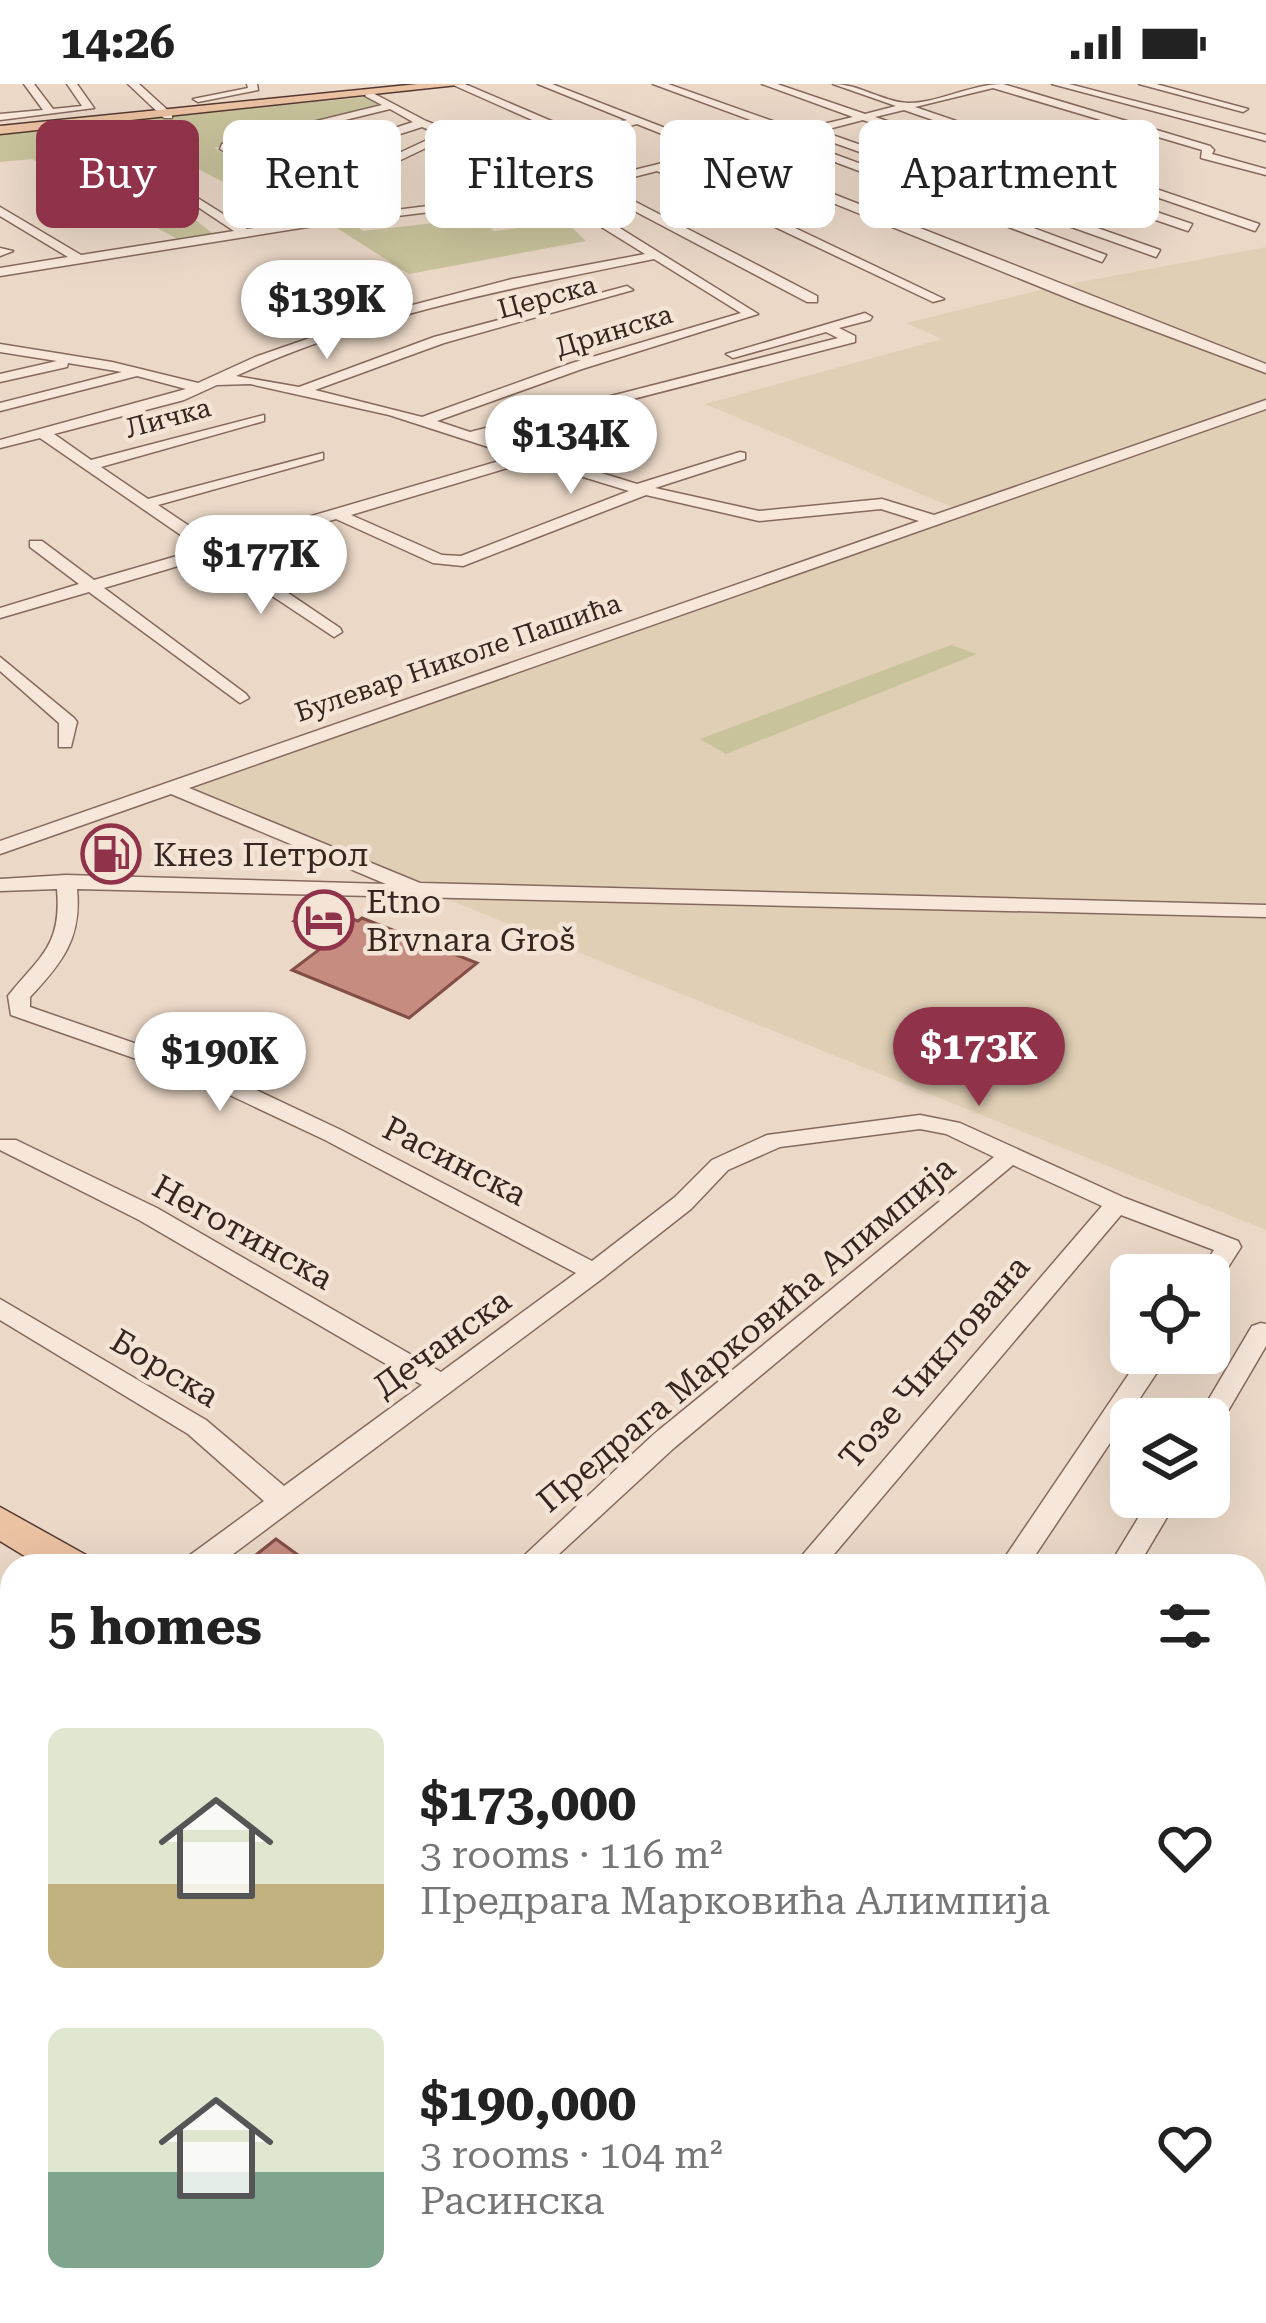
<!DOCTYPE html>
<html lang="en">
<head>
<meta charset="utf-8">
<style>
  body { margin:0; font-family:"Roboto Serif",serif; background:#f2f2f2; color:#222; height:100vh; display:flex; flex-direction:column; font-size:45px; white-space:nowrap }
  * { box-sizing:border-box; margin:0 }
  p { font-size:39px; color:#767676 }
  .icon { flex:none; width:66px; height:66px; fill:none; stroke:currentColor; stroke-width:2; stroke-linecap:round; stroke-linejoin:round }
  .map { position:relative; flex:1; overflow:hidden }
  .panel { position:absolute; left:0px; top:1470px; width:1266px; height:771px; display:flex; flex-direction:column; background:#fff; border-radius:36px 36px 0 0; box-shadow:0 12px 48px #0002 }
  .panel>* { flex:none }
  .top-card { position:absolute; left:36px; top:36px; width:1194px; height:108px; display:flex; gap:24px }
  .fabs { position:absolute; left:1110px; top:1170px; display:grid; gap:24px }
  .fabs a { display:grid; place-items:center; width:120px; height:120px; border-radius:18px; background:#fff; box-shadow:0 12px 48px #0002; font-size:60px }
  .price { position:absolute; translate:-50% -102px; padding:0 27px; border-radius:42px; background:#fff; color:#222; font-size:39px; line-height:78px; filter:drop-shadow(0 3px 6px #0008) }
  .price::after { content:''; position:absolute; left:50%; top:72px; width:36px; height:27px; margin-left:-18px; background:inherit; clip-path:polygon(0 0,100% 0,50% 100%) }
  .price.current { background:#90324a; color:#fff }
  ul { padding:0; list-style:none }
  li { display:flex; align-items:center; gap:36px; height:300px; padding:0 48px }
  li span { display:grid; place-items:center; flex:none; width:336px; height:240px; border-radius:18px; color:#555 }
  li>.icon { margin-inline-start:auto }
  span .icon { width:144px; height:144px; fill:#fffc; stroke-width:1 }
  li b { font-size:51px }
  h2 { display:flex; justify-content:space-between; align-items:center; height:144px; padding:0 48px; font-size:51px }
  .chip { padding:0 42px; border-radius:18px; background:#fff; box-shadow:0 12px 48px #0002; font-size:42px; line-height:108px }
  .chip.current { background:#90324a; color:#fff }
  .status { display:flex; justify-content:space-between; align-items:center; height:84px; padding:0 60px; background:#fff; direction:ltr }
  .status svg { height:33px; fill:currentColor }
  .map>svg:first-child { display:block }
</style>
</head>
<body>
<div class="status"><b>14:26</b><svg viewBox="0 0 49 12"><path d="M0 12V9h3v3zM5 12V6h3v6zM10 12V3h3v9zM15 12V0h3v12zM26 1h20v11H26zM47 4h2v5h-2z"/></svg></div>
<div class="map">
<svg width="1266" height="2239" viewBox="0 0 1266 2239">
  <rect width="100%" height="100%" fill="#ebd8c7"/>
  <path fill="#e0cfb5" d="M1266 163V1146L172 704 959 426 705 320 942 255 906 239 1049 204Z
    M1266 1742V1875L1254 1868V1764Z"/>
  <path fill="#c9c39c" d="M366 13 387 23 214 64 266 93 231 102 198 85 142 94 216 152 181 157 32 75 0 78V48Z
    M479 134 494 147 566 138 586 157 409 190 329 139 347 136 363 147Z
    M951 561 977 570 726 670 700 655Z
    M12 1910V2052L0 2064V1922Z"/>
  <path fill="#c78c80" stroke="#834e45" stroke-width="3" d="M315 821 358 837 362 834 477 879 409 934 292 886 336 853 294 837Z
    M276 1455 313 1482H242Z"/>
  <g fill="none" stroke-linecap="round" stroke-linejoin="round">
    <defs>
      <path id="minor" d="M24 0H34L53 25 82 22 67 0H77L94 24 0 36V30L43 26Z
        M128 0H139L172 30V34H164Z
        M247 0H257L258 6 198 18 193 15 248 4Z
        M451 0H465L577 48 627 36 538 0H552L719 65 786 49 653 0H668L798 46 853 33 762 0H777L865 30 896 22 833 0C859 0 883 18 908 19 935 20 971 0 1003 0L1210 62 1214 66 1212 70 1266 85V91L1201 74 1202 66 993 4 915 23 1259 140 1255 147 904 26 875 33 1192 140 1188 147 863 36 821 47 1160 166 1156 173 809 50 791 54 1106 171 1102 178 779 57 729 69 1266 280V289L1080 219 717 72 669 84 944 215 933 218 657 87 603 101 817 212V218H807L591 104 565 110 758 230 582 285 437 337 470 348 838 254 826 248 733 274 726 270 865 229 872 233 870 236 839 244 855 252V258L485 353 637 400 740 368 745 369V375L655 404 759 427 882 415 934 431 1266 316V325L189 704 420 799 1266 821V833L77 805C82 854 62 879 30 913V923L218 988 341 1046 592 1177 675 1113 712 1076 767 1051 920 1031 960 1039 1125 1114 1238 1157 1241 1163 1218 1199 1209 1201V1191H1198L1214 1166 1121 1131 824 1482H793L1102 1122 1013 1081 674 1364 546 1482H513L654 1350 994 1073 946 1050 920 1045 780 1063 728 1086 691 1125 603 1194 217 1482H182L186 1474 264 1417 188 1350 0 1236V1215L206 1336 284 1402 422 1301 139 1136 0 1066V1056H16L157 1124 441 1288 576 1189 325 1056 202 998 11 931 8 912C40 872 62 862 57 805L0 807V795L66 791 386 800 171 710 0 770V757L919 437 881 425 759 437 646 411 463 482 433 479 336 435 226 467 340 544 342 548 334 553 212 472 104 504 246 610 249 614 240 619 89 508 0 534V524L79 500 30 463V457H42L94 496 201 465 40 354 0 364V356L186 305 137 292 0 327V319L122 288 68 279 67 283 0 298V290L57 277 0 268V260L112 278 198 299 255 273 382 229 512 195 645 170 553 113 307 143 0 192V184L68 173 0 132V123L81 171 234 147 168 103 172 98 247 145 545 107 506 75 449 53 323 113 330 118 324 121 220 65 222 60 382 21 365 12 369 7 426 37 503 67 566 51ZM390 25 413 38 270 85 231 64ZM637 40 707 68 557 105 514 71ZM422 43 440 50 315 108 279 89ZM654 175 741 229 572 279 422 333 315 306 444 259 633 206 627 202 434 253 299 303 236 292C368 231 512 204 654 175ZM250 300 389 331 516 372 216 460 158 421 323 375V369L148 415 101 383 264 337V331L91 376 54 350 184 316 217 301ZM531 377 629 407 461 472 442 471 351 431Z
        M1052 0H1069L1266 51V57Z
        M1139 0H1156L1248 25 1243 28Z
        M0 164 13 167 0 172Z
        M0 573 74 634 77 638 71 663H59V639L0 587Z
        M1261 1239 1266 1240V1262L1218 1344 1209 1347V1335H1197L1252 1242Z
        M1143 1269H1170L1028 1482H999Z
        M1151 1413H1179L1138 1482H1109Z
        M0 1729 12 1734V1766L0 1761Z
        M12 1869V1908L0 1912V1873Z
        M1254 1927 1266 1932V1967L1254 1962Z
        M68 2229H108L104 2239H68Z
        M556 2229H597L593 2239H552Z"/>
      <path id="major" d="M418 0H467L0 50V42Z
        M0 1423 86 1471 92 1482H41L0 1457Z
        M1254 2184 1266 2189V2239L1237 2229H1254Z"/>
    </defs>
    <use href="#minor" stroke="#86695e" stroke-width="3"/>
    <use href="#major" stroke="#543932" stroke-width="3"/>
    <use href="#minor" fill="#f7e7da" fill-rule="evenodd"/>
    <use href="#major" fill="#ebc2a2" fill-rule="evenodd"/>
  </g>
  <defs>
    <symbol id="fuel-ring" viewBox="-11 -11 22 22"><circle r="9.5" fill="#f3e4d6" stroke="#90324a" stroke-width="1.5"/><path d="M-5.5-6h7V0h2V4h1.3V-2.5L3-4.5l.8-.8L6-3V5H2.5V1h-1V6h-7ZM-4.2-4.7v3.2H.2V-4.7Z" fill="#90324a"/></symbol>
    <symbol id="hotel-ring" viewBox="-11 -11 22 22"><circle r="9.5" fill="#f3e4d6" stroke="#90324a" stroke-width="1.5"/><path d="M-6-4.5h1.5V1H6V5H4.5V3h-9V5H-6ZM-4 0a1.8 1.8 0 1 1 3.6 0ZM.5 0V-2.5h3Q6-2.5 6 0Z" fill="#90324a"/></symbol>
  </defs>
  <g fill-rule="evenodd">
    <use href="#fuel-ring" x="78" y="737" width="66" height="66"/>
    <use href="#hotel-ring" x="291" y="803" width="66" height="66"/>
  </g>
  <g text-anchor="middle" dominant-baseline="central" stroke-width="9" stroke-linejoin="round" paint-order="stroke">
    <g font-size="27" fill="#372620" stroke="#f3e4d6">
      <text transform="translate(547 213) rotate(-15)">Церска</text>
      <text transform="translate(614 247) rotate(-17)">Дринска</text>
      <text transform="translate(168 334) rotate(-15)">Личка</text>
      <text transform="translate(458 574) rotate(-19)">Булевар Николе Пашића</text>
    </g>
    <g font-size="33" fill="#372620" stroke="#f3e4d6" text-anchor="start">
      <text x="153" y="770">Кнез Петрол</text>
      <text x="366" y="817">Etno<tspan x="366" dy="38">Brvnara Groš</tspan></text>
    </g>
    <g font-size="33" fill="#372620" stroke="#f3e4d6">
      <text transform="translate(455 1077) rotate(27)">Расинска</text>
      <text transform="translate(243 1148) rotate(29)">Неготинска</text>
      <text transform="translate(746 1250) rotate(-40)">Предрага Марковића Алимпија</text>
      <text transform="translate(442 1259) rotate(-36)">Дечанска</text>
      <text transform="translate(934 1278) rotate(-49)">Тозе Чиклована</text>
      <text transform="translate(165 1284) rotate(31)">Борска</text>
    </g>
  </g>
</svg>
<div class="fabs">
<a><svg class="icon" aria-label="locate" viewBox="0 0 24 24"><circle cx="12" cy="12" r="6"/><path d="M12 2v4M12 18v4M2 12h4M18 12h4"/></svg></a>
<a><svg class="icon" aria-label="layers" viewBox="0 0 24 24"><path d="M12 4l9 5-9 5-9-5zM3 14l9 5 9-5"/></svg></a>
</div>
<b class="price" style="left:327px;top:278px">$139K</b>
<b class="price" style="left:571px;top:413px">$134K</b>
<b class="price" style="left:261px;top:533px">$177K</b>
<b class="price current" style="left:979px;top:1025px">$173K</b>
<b class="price" style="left:220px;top:1030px">$190K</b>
<div class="top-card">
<a class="chip current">Buy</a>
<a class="chip">Rent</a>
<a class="chip">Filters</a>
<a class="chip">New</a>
<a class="chip">Apartment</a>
</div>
<section class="panel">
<h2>5 homes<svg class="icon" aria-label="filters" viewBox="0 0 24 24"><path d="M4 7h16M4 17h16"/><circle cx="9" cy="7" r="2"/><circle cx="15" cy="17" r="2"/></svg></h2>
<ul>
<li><span style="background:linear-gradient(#dfe7d0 65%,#c2b280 0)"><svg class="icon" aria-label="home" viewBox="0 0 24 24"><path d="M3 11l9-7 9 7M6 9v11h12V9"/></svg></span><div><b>$173,000</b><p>3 rooms · 116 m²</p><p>Предрага Марковића Алимпија</p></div><svg class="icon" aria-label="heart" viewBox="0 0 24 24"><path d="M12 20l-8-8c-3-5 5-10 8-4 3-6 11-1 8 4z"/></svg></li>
<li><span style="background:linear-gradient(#dfe7d0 60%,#7fa58c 0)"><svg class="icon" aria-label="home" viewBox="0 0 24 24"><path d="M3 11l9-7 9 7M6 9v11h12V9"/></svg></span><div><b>$190,000</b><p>3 rooms · 104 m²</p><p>Расинска</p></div><svg class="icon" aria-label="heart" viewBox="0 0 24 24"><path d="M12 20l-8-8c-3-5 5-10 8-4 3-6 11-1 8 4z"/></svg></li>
</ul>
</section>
</div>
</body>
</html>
